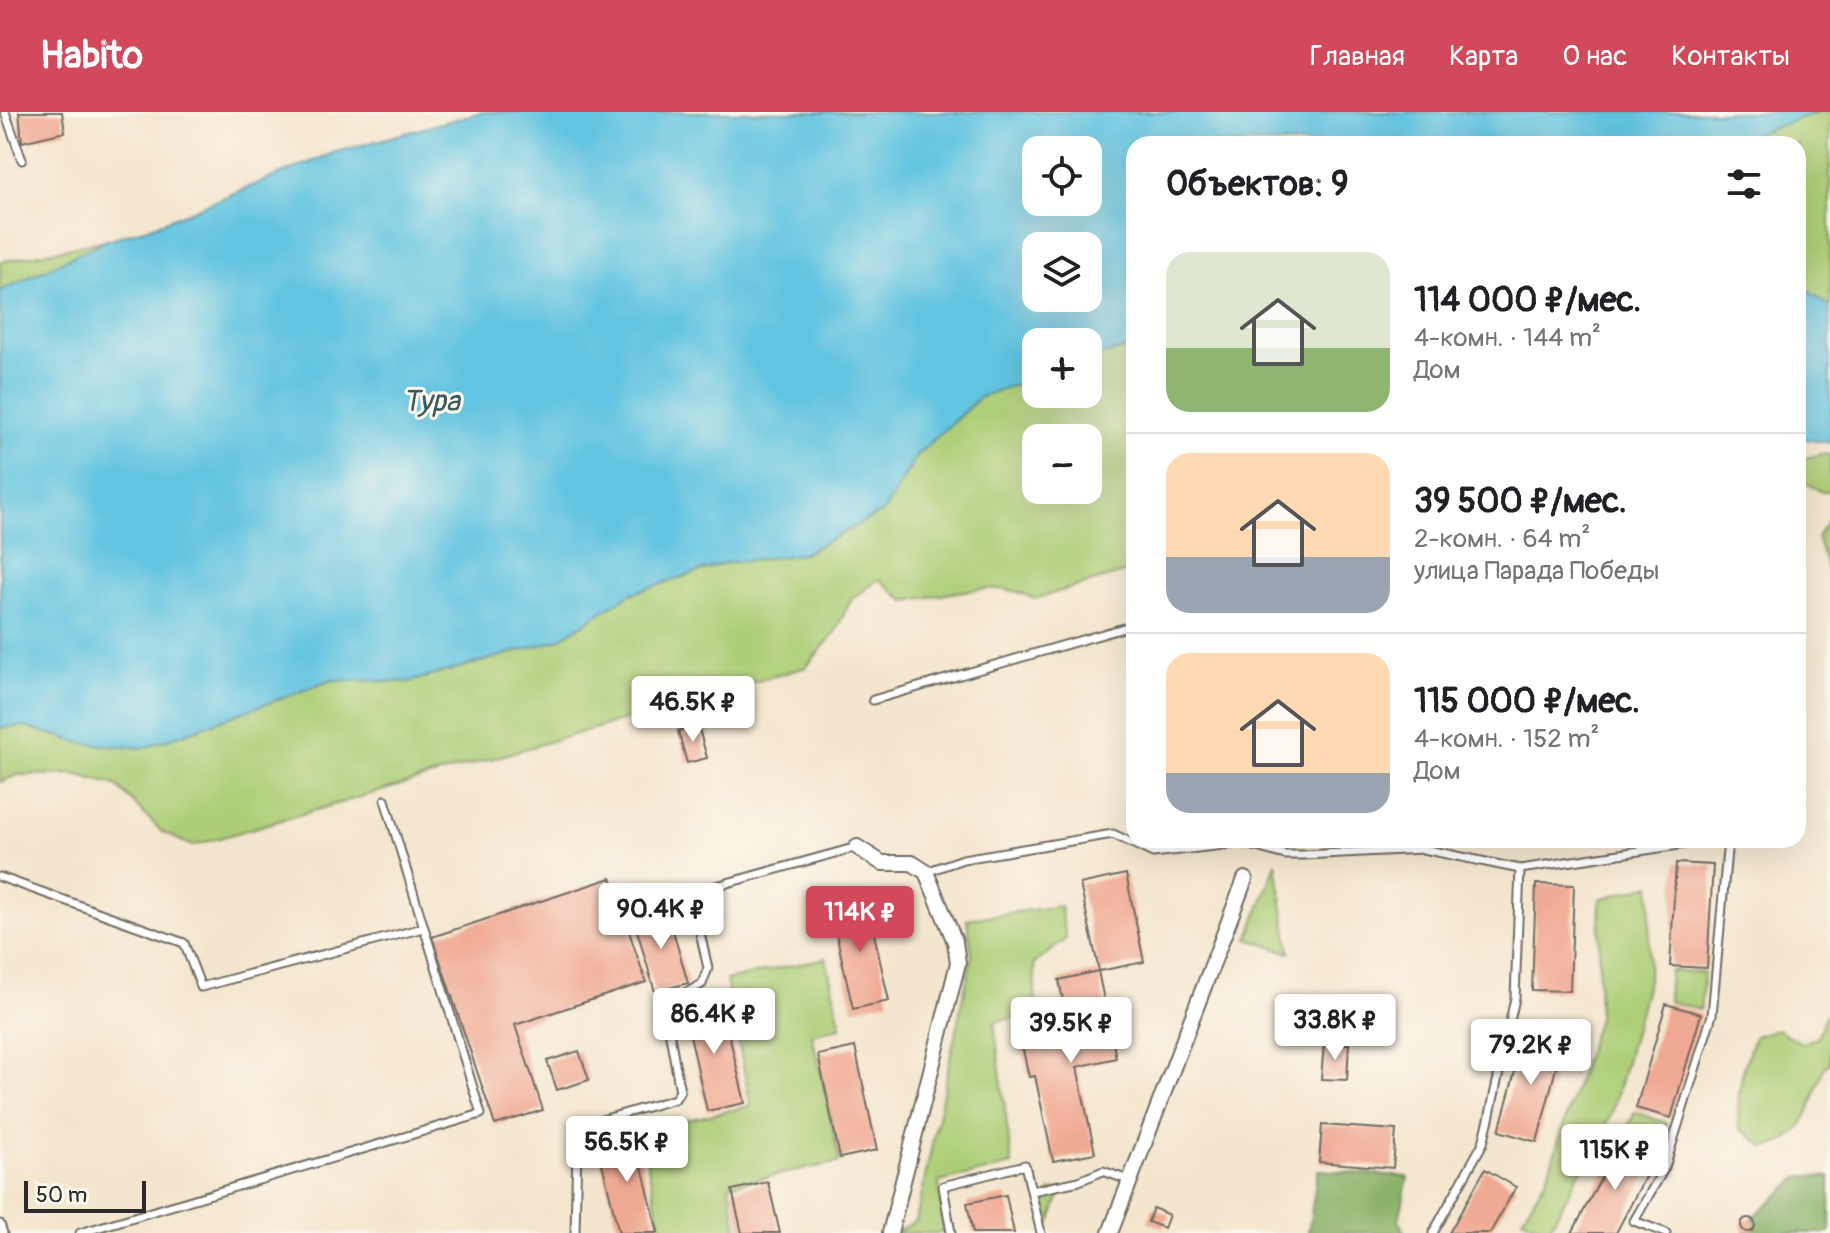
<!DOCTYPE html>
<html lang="ru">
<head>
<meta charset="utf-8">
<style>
  body { margin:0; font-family:Pangolin,sans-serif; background:#f2f2f2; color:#202124; height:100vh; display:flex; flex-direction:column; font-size:30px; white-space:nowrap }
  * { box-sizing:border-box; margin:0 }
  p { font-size:26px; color:#757577 }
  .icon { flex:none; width:44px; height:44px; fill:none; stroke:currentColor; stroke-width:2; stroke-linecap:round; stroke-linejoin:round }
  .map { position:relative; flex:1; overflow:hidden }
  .sheet { position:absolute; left:1126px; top:24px; width:680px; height:712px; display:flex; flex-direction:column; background:#fff; border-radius:24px; box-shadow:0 8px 32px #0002 }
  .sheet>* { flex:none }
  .tools { position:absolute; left:1022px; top:24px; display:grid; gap:16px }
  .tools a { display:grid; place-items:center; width:80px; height:80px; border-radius:16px; background:#fff; box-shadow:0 8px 32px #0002; font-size:40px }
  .scale { position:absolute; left:24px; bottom:20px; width:122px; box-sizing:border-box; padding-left:8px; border:4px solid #2b2b2b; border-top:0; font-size:22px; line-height:28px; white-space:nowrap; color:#2b2b2b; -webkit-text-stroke:6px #fbf7ec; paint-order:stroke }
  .price { position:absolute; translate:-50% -68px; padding:0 18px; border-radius:8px; background:#fff; color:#222; font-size:26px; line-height:52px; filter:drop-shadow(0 2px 4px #0008) }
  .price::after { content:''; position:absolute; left:50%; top:48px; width:24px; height:18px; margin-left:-12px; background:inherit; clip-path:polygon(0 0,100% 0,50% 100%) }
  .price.selected { background:#d1495b; color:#fff }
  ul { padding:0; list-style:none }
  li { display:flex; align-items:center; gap:24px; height:200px; padding:0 40px }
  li+li { border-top:2px solid #e0e0e0 }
  li span { display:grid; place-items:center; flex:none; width:224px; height:160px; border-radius:24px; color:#555 }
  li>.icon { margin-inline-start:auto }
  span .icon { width:96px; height:96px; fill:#fffc; stroke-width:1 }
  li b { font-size:34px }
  h2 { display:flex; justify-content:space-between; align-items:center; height:96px; padding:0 40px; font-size:34px }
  header { display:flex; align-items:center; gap:48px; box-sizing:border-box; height:112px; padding:0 40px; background:#d1495b; color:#fff }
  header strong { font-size:38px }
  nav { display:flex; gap:44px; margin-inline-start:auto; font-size:28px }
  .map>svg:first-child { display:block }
</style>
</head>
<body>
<header>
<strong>Habito</strong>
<nav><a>Главная</a><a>Карта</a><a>О нас</a><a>Контакты</a></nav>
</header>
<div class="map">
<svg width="1830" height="1121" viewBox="0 0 1830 1121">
  <rect width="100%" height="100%" fill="#fbf7ec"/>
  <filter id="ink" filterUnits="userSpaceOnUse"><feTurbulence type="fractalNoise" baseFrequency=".0125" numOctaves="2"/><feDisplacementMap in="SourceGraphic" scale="16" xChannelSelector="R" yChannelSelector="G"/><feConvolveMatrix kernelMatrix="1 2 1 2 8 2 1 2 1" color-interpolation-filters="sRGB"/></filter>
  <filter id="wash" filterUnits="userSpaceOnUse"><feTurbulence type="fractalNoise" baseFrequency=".006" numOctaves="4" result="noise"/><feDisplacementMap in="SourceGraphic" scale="32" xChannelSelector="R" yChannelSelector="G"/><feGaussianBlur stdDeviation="1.8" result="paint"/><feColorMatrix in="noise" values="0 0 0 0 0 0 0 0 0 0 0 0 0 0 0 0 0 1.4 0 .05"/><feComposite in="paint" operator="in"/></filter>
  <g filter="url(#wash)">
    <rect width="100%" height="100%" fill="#f4e6ce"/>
    <path fill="#adce77" stroke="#6c7c51" stroke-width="2" fill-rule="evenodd" d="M1818 0H1830V195L1798 171V32H1740L1746 25Z
      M107 128 0 179V150Z
      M1134 234V458L1034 487C997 465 946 484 905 489L879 467 851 488 834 522 806 555 192 734 162 720 116 673 74 662 18 663 0 670V616L23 614 81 631 144 636 332 568 409 570 558 528 630 482 725 451 803 442 884 399 917 343 980 285 1036 265V282H1088V247ZM1036 326H1088V378H1036Z
      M1822 342 1830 343V380H1822L1805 370 1800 356 1805 346Z
      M1830 406V465L1817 425Z
      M1276 752 1290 841 1248 827Z
      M1651 773 1648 868 1612 1001 1548 1119 1522 1106 1547 1065 1598 906 1600 787Z
      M1060 794 1066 827 1034 852 1036 901 994 910 1012 1053 939 1070 943 1121H896L916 1109 972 843 967 807Z
      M826 846 841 915 812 922 840 1050 729 1073 738 1121H662L640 1018 751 994 726 868Z
      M1670 858 1704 861 1700 898 1668 889Z
      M1830 900V951L1824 956C1810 991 1807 1030 1765 1035L1739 1016C1736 981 1742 956 1755 924L1777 917 1802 931 1817 926 1824 906Z
      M1635 1000 1667 1011 1654 1042 1622 1026Z
      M1062 1077 1047 1120 1043 1089 1050 1080Z"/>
    <path fill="#8ab168" stroke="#5a6e4a" stroke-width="2" d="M1318 1058 1408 1065 1399 1109 1404 1121H1308Z
      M1801 1064 1830 1065V1121H1744L1754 1104Z"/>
    <path fill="#62c4e0" stroke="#467886" stroke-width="2" fill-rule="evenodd" d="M482 0H1818L1746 25 1740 32H1134V234L1088 247V230H1036V265L980 285 917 343 884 399 803 442 725 451 630 482 558 528 409 570 332 568 144 636 81 631 23 614 0 616V179L107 128 148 116 333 41ZM1036 38H1088V90H1036ZM1036 134H1088V186H1036Z
      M1798 171 1830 195V331L1798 326Z"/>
    <g id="blocks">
      <path fill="#f0a992" d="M19 0H62L65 20 22 30Z
        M698 613 707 646 687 651 678 619Z
        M1676 751 1713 753 1707 856 1670 854Z
        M1126 762 1144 850 1099 859 1080 772Z
        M611 766 646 870 515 913 543 998 495 1013 432 825Z
        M1536 772 1574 773 1570 879 1532 878Z
        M866 786 889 889 853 897 830 794Z
        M667 798 688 871 655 880 634 808Z
        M1098 859 1116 946 1077 955 1095 1041 1053 1049 1035 964 1029 965 1021 929 1043 924 1044 931 1070 925 1059 868Z
        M721 888 745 991 707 999 684 896Z
        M1324 889 1328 909 1311 912 1307 893Z
        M1666 892 1701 902 1671 1006 1636 996Z
        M1526 919 1563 929 1537 1030 1499 1019Z
        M1324 931 1349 932 1347 968 1321 967Z
        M855 935 877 1038 840 1046 818 943Z
        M579 939 589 968 557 978 547 949Z
        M1322 1013 1396 1018 1393 1056 1319 1050Z
        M633 1018 658 1120 655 1121H619L596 1027Z
        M1620 1030 1654 1048 1616 1121H1572Z
        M1485 1057 1516 1075 1490 1121H1449Z
        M768 1070 780 1121H742L732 1078Z
        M1006 1083 1014 1121H973L967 1091Z
        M1153 1096 1169 1103 1164 1116 1148 1110Z
        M1741 1113a7 7 0 1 1 14 0a7 7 0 1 1-14 0Z"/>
    </g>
  </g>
  <g filter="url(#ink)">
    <use href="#blocks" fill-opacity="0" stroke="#716c64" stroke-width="2"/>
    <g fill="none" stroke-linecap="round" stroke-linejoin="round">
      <defs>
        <path id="service" d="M5 0 22 48
          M873 588 1134 513
          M926 760 963 747 1113 722 1153 741 1242 731 1285 743H1303L1423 737 1520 757 1712 728
          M0 765 184 831 201 875 423 816
          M1032 1079 1079 1069 1103 1059 1131 1069
          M0 1112 3 1121
          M80 1121 481 1002 385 688
          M575 1121 577 1033 588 1012 675 987 680 979 666 901 676 886 702 872 708 856 691 781 857 735
          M951 1121 943 1074 1025 1053 1041 1121
          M1433 1121 1483 1031 1489 1007 1515 886 1520 757
          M1666 1121 1634 1109 1665 1055 1712 903 1728 728"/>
        <path id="minor" d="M857 735 882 751H912L926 760 955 830 958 851 890 1121
          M1110 1121 1245 767"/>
      </defs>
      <use href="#service" stroke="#716c64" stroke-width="11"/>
      <use href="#minor" stroke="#716c64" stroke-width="18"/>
      <use href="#service" stroke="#fff" stroke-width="7"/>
      <use href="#minor" stroke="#fff" stroke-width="14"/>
    </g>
  </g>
  <g text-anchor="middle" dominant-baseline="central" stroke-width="6" stroke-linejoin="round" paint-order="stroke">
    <g font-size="30" font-style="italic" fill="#3c5961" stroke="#fbf7ec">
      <text x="431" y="289">Тура</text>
    </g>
  </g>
</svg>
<div class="tools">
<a><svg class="icon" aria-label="locate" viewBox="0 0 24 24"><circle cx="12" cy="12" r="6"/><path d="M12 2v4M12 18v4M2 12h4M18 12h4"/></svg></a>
<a><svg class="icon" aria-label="layers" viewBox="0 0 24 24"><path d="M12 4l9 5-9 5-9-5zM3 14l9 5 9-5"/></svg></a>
<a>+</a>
<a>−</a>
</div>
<div class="scale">50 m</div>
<b class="price" style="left:693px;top:632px">46.5K ₽</b>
<b class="price" style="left:661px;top:839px">90.4K ₽</b>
<b class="price selected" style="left:860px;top:842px">114K ₽</b>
<b class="price" style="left:714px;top:944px">86.4K ₽</b>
<b class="price" style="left:1335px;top:950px">33.8K ₽</b>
<b class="price" style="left:1071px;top:953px">39.5K ₽</b>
<b class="price" style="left:1531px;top:975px">79.2K ₽</b>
<b class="price" style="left:627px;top:1072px">56.5K ₽</b>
<b class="price" style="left:1615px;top:1080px">115K ₽</b>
<section class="sheet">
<h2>Объектов: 9<svg class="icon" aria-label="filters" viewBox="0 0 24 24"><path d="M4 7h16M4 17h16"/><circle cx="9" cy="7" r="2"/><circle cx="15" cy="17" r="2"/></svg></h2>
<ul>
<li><span style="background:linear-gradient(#dfe7d0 60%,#8fb573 0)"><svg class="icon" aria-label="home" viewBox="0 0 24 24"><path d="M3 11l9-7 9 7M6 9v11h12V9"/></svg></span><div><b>114 000 ₽/мес.</b><p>4-комн. · 144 m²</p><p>Дом</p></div></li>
<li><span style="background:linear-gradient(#ffd9b3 65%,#9aa5b1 0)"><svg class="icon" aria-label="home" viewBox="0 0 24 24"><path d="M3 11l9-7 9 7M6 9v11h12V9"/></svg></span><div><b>39 500 ₽/мес.</b><p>2-комн. · 64 m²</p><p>улица Парада Победы</p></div></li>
<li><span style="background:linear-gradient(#ffd9b3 75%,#9aa5b1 0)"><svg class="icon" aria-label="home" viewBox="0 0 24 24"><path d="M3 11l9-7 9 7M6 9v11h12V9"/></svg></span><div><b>115 000 ₽/мес.</b><p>4-комн. · 152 m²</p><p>Дом</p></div></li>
</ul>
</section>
</div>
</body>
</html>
